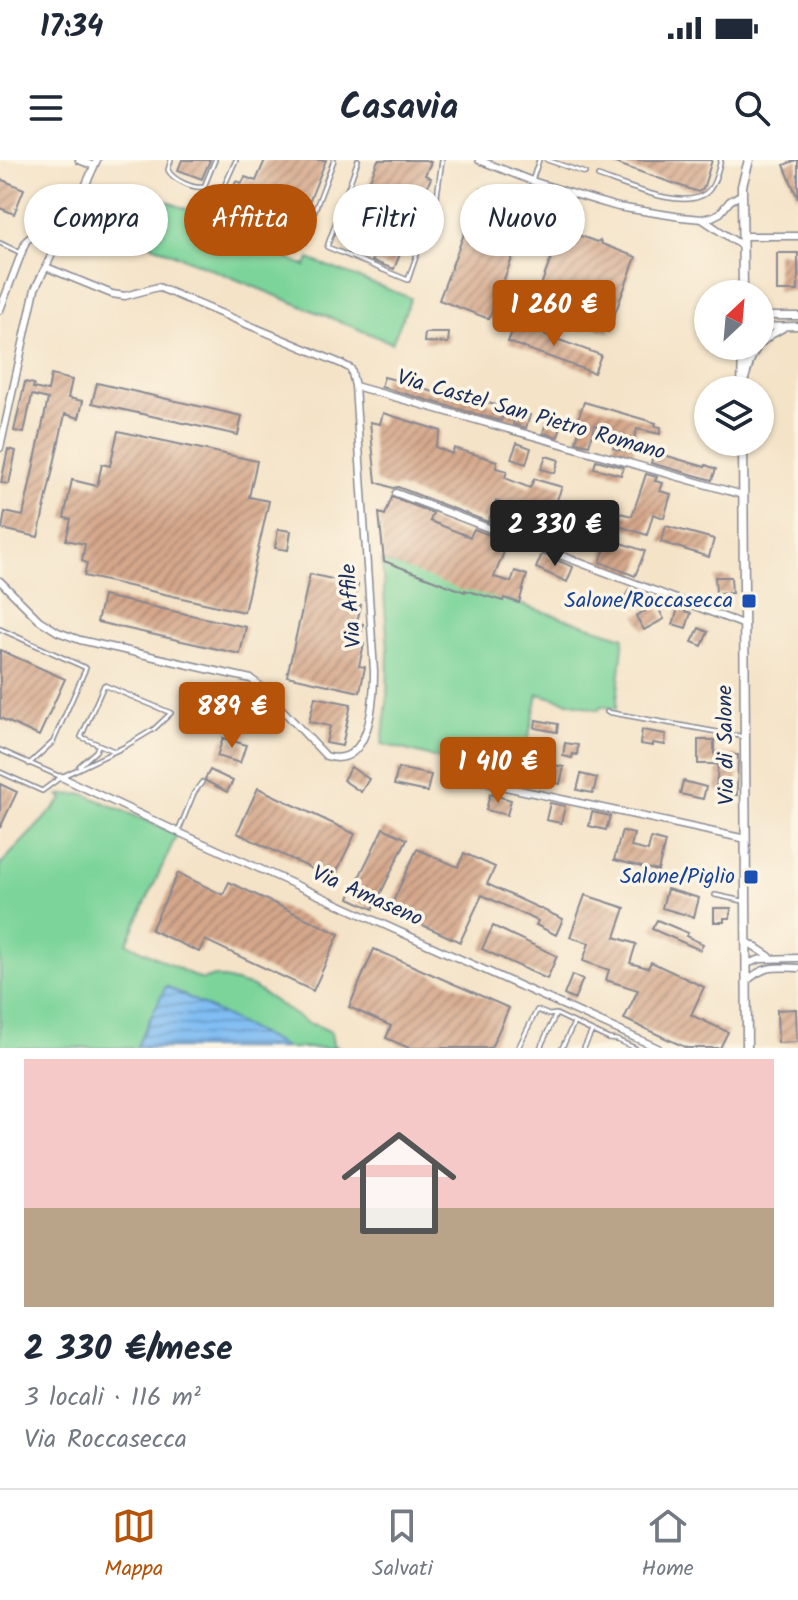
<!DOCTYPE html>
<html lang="it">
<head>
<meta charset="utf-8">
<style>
  body { margin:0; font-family:Kalam,sans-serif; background:#f2f2f3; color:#1f2937; height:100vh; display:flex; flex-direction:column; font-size:30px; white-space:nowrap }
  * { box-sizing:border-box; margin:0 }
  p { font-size:26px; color:#747a83 }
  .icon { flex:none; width:44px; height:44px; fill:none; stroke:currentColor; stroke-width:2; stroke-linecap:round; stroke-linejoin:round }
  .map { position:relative; height:888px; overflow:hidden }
  .details { display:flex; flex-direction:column; background:#fff; flex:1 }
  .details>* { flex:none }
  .top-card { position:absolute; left:24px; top:24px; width:750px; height:72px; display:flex; gap:16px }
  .needle { width:52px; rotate:26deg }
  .buttons { position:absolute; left:694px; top:120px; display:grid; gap:16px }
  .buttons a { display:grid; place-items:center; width:80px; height:80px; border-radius:50%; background:#fff; box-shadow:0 2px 6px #0004; font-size:40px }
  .price { position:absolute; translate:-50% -68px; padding:0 18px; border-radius:8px; background:#b45309; color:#fff; font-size:26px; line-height:52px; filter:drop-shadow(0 2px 4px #0008) }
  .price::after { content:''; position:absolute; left:50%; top:48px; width:24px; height:18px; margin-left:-12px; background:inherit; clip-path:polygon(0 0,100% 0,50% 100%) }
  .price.active { background:#222; color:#fff }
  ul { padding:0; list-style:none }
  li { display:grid; align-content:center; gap:16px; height:424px; padding:0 24px }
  li span { display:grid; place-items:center; height:248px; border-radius:0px; color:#555 }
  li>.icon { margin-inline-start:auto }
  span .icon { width:144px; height:144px; fill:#fffc; stroke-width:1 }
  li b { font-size:34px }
  .chip { padding:0 28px; border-radius:36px; background:#fff; box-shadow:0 2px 6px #0004; font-size:28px; line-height:72px }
  .chip.active { background:#b45309; color:#fff }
  .status { display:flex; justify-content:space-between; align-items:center; height:56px; padding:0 40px; background:#fff; direction:ltr }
  .status svg { height:22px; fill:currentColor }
  header { display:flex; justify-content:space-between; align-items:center; height:104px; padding:0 24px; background:#fff; font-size:36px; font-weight:700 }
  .dock { display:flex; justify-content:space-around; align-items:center; height:112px; border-top:2px solid #e0e1e3; background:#fff; font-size:22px; color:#747a83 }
  .dock a { display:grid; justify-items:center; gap:4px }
  .dock .active { color:#b45309 }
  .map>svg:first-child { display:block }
</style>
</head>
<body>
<div class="status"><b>17:34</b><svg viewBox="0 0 49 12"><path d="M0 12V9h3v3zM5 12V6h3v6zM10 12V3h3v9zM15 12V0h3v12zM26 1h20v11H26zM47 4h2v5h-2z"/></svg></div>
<header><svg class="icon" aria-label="menu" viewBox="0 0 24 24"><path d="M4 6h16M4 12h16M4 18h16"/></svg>Casavia<svg class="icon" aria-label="search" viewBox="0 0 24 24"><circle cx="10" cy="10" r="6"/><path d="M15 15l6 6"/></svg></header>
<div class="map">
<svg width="798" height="888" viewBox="0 0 798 888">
  <defs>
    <pattern id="water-rules" width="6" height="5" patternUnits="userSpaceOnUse" patternTransform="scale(2)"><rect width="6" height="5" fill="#80bdf3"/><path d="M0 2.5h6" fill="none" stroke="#689ac8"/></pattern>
    <pattern id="building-hatch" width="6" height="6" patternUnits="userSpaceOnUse" patternTransform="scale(2)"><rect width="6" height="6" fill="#d5a78a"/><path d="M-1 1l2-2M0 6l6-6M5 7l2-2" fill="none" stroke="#ac8874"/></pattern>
  </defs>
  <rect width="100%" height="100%" fill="#fcf5e5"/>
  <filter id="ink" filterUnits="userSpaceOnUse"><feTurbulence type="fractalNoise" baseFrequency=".0125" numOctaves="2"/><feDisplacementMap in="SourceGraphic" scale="16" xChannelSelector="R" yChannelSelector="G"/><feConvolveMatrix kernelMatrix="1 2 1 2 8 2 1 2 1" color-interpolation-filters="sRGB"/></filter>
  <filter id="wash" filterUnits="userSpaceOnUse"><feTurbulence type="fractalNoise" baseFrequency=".006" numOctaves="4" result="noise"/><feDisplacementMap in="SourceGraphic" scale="32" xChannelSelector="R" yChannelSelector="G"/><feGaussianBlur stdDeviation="1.8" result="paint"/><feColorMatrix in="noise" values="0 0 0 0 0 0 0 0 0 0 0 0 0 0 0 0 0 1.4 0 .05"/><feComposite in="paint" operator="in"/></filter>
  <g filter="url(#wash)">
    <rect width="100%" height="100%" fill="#f4e3c7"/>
    <path fill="#7cd49a" stroke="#4c827c" stroke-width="2" d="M146 33 204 56 201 64 306 106 309 99 411 138 392 183 130 76 137 64 133 61Z
      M382 401 624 477 616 549 601 546 599 550 538 534 517 630 466 618 468 606 382 584 387 542 388 491Z
      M84 634 177 674 127 783 202 820 214 816 253 827 307 863 316 865 331 872 333 885 339 888H0V705L63 639 59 635Z"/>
    <path fill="url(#water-rules)" stroke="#4e76a8" stroke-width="2" d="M166 826 287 888H136Z"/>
    <g id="blocks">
      <path fill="url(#building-hatch)" d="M182 0H210L202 19 178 10Z
        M265 0H326L301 62 231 34 236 21 242 23 245 17 256 21Z
        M378 0H425L431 2 425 15 431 18 394 109 372 101 374 95 345 83Z
        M606 0H712L703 29 698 32Z
        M796 0H798V39L784 5Z
        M0 19 24 29 14 54 0 48Z
        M481 29 531 48 489 159 439 140Z
        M562 69 597 82 600 80 602 84 636 97 608 172 534 144Z
        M777 93H798V131H777Z
        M515 164 601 195 594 213 508 182Z
        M425 173H449L448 183 424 182Z
        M51 215 72 220 68 238 83 241 79 258 65 254 38 377 2 369 5 352 23 356 48 239 32 235 24 273 14 271 25 222 34 224 33 228 48 231Z
        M384 217 400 221V223L445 235 446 231 530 255 526 268 513 264 514 260 502 257 501 261 381 227Z
        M97 223 242 256 238 275 92 243Z
        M584 242 656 263 655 266 661 267 660 274 637 269 632 285 635 286 633 293 613 288 617 273 595 265 589 285 576 282 581 263 577 262Z
        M383 253 441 271 435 287 452 294 454 288 497 301 496 308 507 311 505 318 530 328 534 319 562 327 548 362 496 341 488 362 398 327 393 328 376 322 370 262 380 264Z
        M546 262 561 266 558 277 543 273Z
        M118 271 257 301 249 337 269 341 244 452 84 416 87 403 82 401 85 384 66 380 71 359 64 358 72 320 97 326 102 304 110 306Z
        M517 283 531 288 526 304 511 299Z
        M8 289 16 291 9 324 1 323Z
        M654 292 705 307 706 305 716 309 712 320 651 303Z
        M546 296 559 300 555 313 541 309Z
        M596 300 623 307 621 315 594 308Z
        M646 314 657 317 655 321 663 323 660 331 671 334 664 358 653 354 647 375 616 365 620 353 632 356Z
        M392 337 433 353 430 361 470 377 474 369 508 382 494 417 511 422 515 411 527 415 519 443 504 438 503 441 465 430V432L384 401 379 353 385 355Z
        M666 366 714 379 709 397 661 382Z
        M278 369 291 371 288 390 275 388Z
        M545 371 556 376 552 386 540 381Z
        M609 379 645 391 635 416 600 402Z
        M542 394 573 407 567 422 536 408Z
        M310 414 358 425 354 443 361 445 357 462 363 464 359 483 364 484 359 506 365 507 360 532 287 516Z
        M715 417H731L732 433 716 434Z
        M629 429 639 433 634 444 624 440Z
        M103 436 246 467 240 494 97 462Z
        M656 444 664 459 644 470 636 456Z
        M678 449 691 453 686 468 673 464Z
        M699 468 708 472 702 486 692 482Z
        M0 490 65 519 39 576 0 558Z
        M315 537 351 544 342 586 326 583 330 566 309 562Z
        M536 560 558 564 557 572 535 568Z
        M642 570 666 574 665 585 653 583V586L640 584Z
        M223 578 246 585 240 603 217 596Z
        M698 580H714V594L738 595 737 635 716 631 718 604H698Z
        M565 583 578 585 577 595 573 594 572 598 563 596Z
        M545 603 564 607 560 624 542 620Z
        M351 607 369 619 361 632 343 620Z
        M398 608 431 615 427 632 394 625Z
        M210 610 233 621 227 632 206 621 205 619Z
        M581 614 597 618 593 633 577 630Z
        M683 621 706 627 703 639 680 634Z
        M0 624 17 632 0 668Z
        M258 628 355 674 333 719 237 673Z
        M490 634 511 640 507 655 486 650Z
        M550 643 565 646 561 663 546 660Z
        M592 652 610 656 606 670 589 666Z
        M383 668 407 679 373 749 349 738Z
        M622 671 634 674 631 687 648 691 651 678 665 682 658 711 614 700Z
        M417 689 458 707 464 693 495 707 487 724 563 759 556 775 536 765 538 761 482 735 460 782 389 750Z
        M178 713 223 735 229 722 339 774 313 831 205 780 199 792 151 770Z
        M667 729 699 738 694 757 662 748Z
        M585 735 625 748 615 777 636 784 630 803 648 808 651 802 704 827 691 855 728 872 720 888H687L624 859 638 830 606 820 609 810 583 801 589 783 570 777Z
        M714 748H731L730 758H724V762H714Z
        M657 760 688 773 686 776 703 784 700 790 652 769Z
        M493 766 557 796 547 819 482 789Z
        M374 789 509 848 491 888H409L386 878 391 866 349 847Z
        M572 815 583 819 574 840 564 835Z
        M796 849 797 882 778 883 777 850Z"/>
    </g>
  </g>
  <g filter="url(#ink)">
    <use href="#blocks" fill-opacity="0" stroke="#888992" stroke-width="2"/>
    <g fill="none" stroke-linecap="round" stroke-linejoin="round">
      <defs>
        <path id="service" d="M171 0 168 10C173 20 193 29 204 27L215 0
          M236 0 222 31 226 46 238 54 302 75 307 71 334 0
          M358 0 327 87 408 120 437 36 442 0
          M547 0 585 13
          M598 16C623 24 691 55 710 29 716 22 718 9 721 0
          M532 21 539 0
          M0 83 21 93
          M0 469 86 508 53 582 29 604
          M607 552 745 577
          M0 590 61 617 124 587 154 569 171 553 104 525 81 577 114 591
          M79 606 96 591 98 586
          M0 612 42 631 61 617
          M178 672 194 633 202 622
          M715 735 743 741
          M518 888 537 850 549 855 556 854 609 879 617 880 635 888
          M540 888 556 854
          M562 888 574 863
          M584 888 592 871"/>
        <path id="minor" d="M79 0 94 6
          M479 0 532 21 597 41 618 47 681 57 702 59 712 57 720 53 730 41 742 34
          M702 59 742 86
          M743 76H798
          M0 150 26 81 82 33 97 0
          M760 156H798
          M760 167 798 166
          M760 184 771 175 783 168
          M745 219 751 199 758 186
          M355 226 743 335
          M0 288 35 129 82 33
          M396 333 745 465
          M0 421 39 460 58 472 80 480 251 519 259 525 326 596C370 610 374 541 374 511L355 226 351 209 342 204 158 127 125 136 112 134 46 107
          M450 615 746 679
          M61 617 178 672 658 888
          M746 781 769 796
          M746 804 761 799 798 798
          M746 822C763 805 776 807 798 808"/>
        <path id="tertiary" d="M743 134 742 26 749 0
          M742 230 743 186
          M743 282 747 888"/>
      </defs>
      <use href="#service" stroke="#888992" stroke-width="6"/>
      <use href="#minor" stroke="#888992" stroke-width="9"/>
      <use href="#tertiary" stroke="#888992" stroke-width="11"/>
      <use href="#service" stroke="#fff" stroke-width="3"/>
      <use href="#minor" stroke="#fff" stroke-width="6"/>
      <use href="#tertiary" stroke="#fff" stroke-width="8"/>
    </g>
  </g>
  <g fill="#1a4fb4" stroke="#fcf5e5" stroke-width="3">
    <rect x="741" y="433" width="16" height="16" rx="4"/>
    <rect x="743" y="709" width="16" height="16" rx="4"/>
  </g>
  <g text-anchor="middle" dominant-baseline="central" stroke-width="7" stroke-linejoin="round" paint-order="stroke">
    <g font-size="22" fill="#1b2f5e" stroke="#fcf5e5">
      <text transform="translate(531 256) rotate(16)">Via Castel San Pietro Romano</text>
      <text transform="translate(352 446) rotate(-94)">Via Affile</text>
      <text transform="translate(727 585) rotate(-91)">Via di Salone</text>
      <text transform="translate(367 737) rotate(24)">Via Amaseno</text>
    </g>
    <g font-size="22" fill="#164399" stroke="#fcf5e5" text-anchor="end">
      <text x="733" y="441">Salone/Roccasecca</text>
      <text x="735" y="717">Salone/Piglio</text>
    </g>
  </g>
</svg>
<div class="buttons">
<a><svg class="needle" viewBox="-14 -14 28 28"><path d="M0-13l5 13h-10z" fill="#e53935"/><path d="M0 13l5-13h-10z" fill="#747a83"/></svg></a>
<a><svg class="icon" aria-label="layers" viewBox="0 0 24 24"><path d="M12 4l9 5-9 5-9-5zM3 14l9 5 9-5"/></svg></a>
</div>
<b class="price" style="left:554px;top:188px">1 260 €</b>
<b class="price active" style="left:555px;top:408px">2 330 €</b>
<b class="price" style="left:232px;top:590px">889 €</b>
<b class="price" style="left:498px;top:645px">1 410 €</b>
<div class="top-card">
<a class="chip">Compra</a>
<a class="chip active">Affitta</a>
<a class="chip">Filtri</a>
<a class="chip">Nuovo</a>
</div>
</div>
<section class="details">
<ul>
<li><span style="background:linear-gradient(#f6c9c9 60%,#b9a48a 0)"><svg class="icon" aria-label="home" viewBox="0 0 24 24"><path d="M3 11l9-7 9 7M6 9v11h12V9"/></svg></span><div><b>2 330 €/mese</b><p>3 locali · 116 m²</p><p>Via Roccasecca</p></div></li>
</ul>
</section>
<nav class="dock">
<a class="active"><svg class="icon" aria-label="map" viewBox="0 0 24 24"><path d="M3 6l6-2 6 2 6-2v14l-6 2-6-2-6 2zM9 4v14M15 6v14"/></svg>Mappa</a>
<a><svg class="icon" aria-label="saved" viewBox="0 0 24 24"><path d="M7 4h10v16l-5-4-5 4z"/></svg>Salvati</a>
<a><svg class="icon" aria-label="home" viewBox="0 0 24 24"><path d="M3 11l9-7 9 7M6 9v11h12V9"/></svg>Home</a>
</nav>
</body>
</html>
